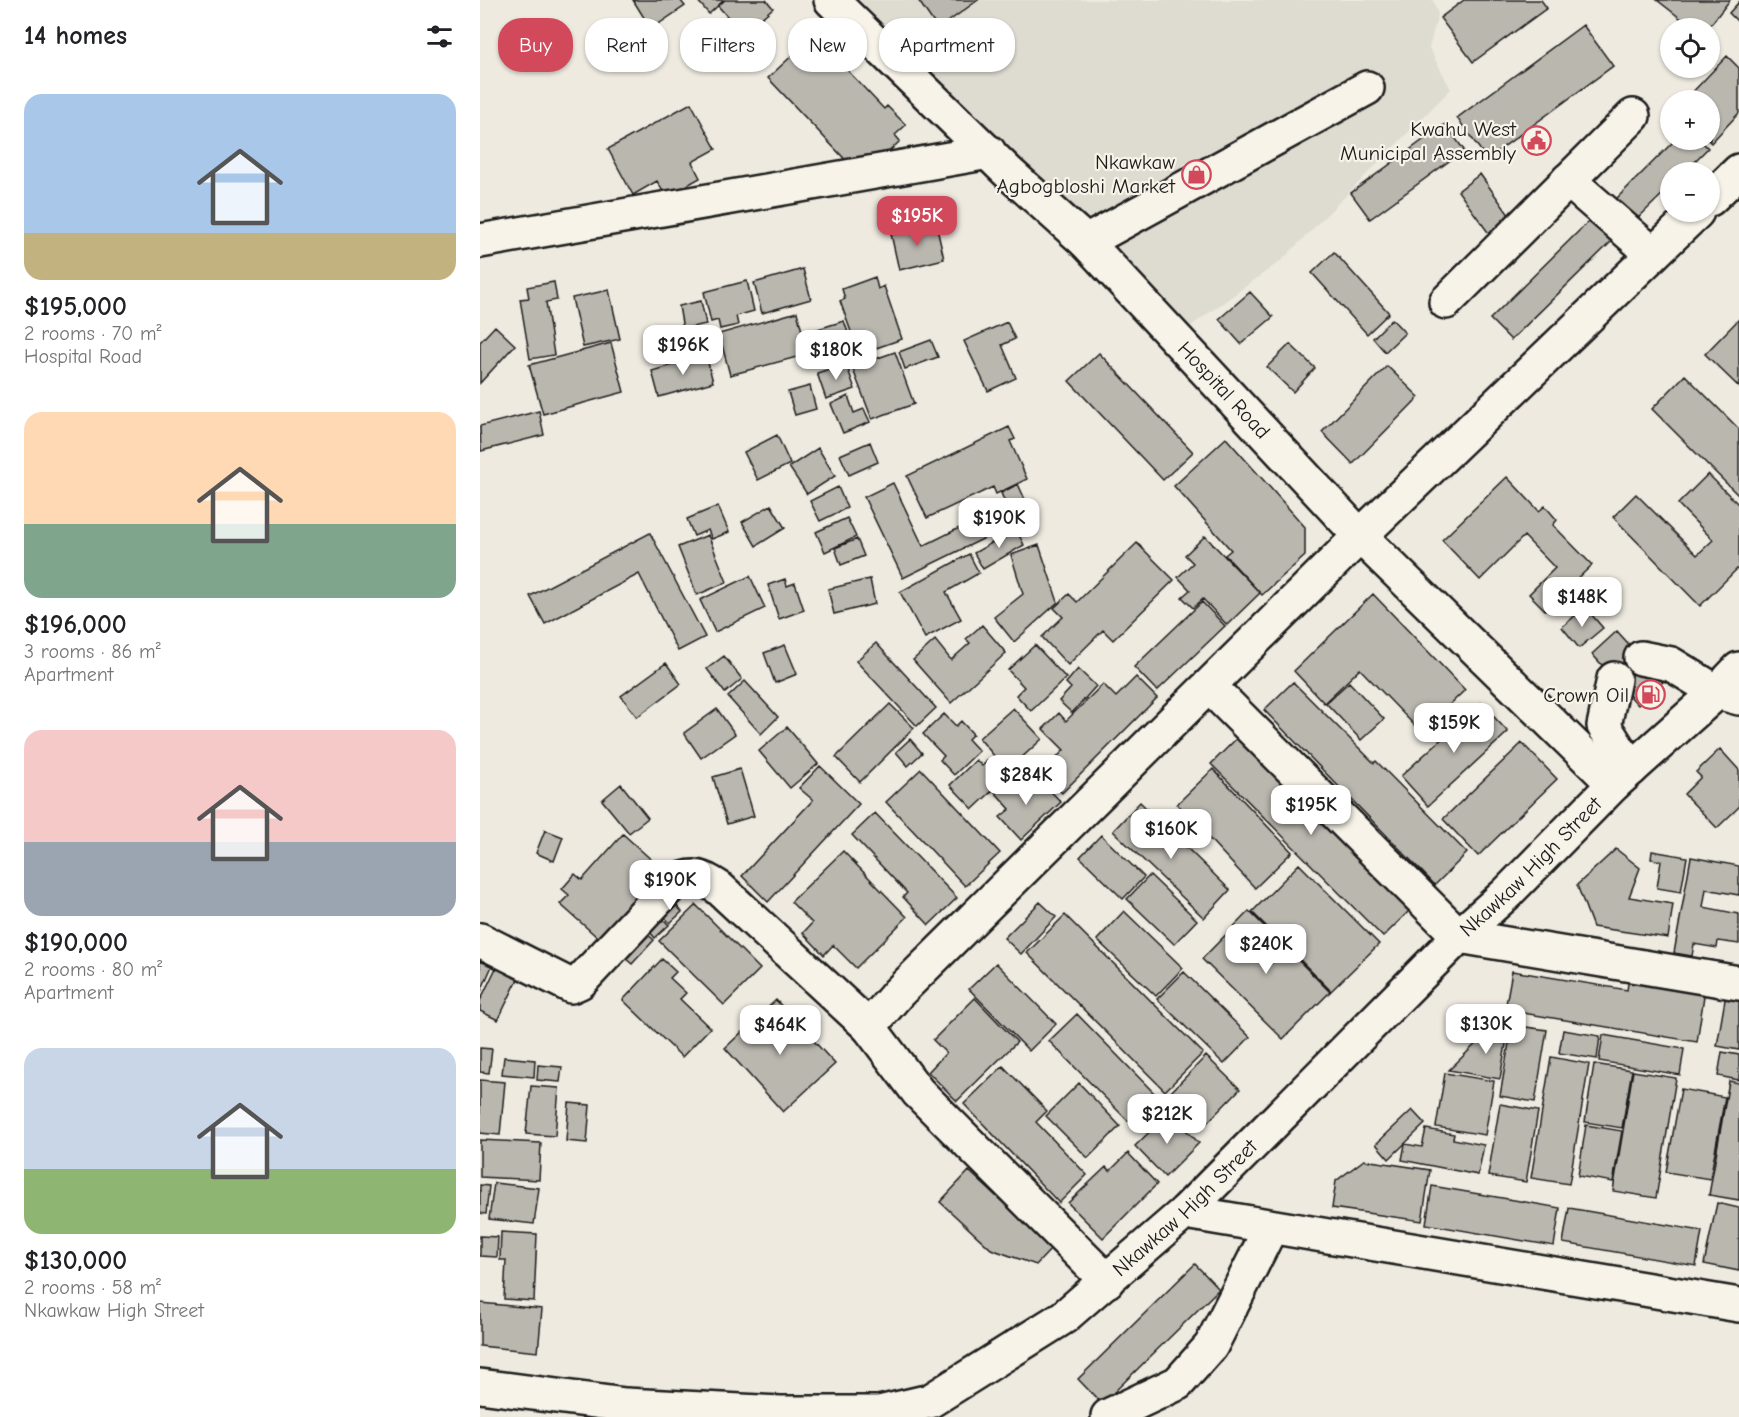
<!DOCTYPE html>
<html lang="en">
<head>
<meta charset="utf-8">
<style>
  body { margin:0; font-family:"Comic Neue",sans-serif; background:#f2f2f2; color:#202124; height:100vh; display:flex; flex-direction:column; font-size:22px; white-space:nowrap }
  * { box-sizing:border-box; margin:0 }
  p { font-size:20px; color:#757577 }
  .icon { flex:none; width:33px; height:33px; fill:none; stroke:currentColor; stroke-width:2; stroke-linecap:round; stroke-linejoin:round }
  .map { position:relative; flex:1; overflow:hidden }
  .panel { display:flex; flex-direction:column; background:#fff; width:480px }
  .panel>* { flex:none }
  .hud { position:absolute; left:18px; top:18px; width:570px; height:54px; display:flex; gap:12px }
  .tools { position:absolute; left:1180px; top:18px; display:grid; gap:12px }
  .tools a { display:grid; place-items:center; width:60px; height:60px; border-radius:50%; background:#fff; box-shadow:0 2px 4px #0004; font-size:30px }
  .price { position:absolute; translate:-50% -51px; padding:0 14px; border-radius:12px; background:#fff; color:#222; font-size:20px; line-height:39px; filter:drop-shadow(0 2px 3px #0008) }
  .price::after { content:''; position:absolute; left:50%; top:36px; width:18px; height:14px; margin-left:-9px; background:inherit; clip-path:polygon(0 0,100% 0,50% 100%) }
  .price.selected { background:#d1495b; color:#fff }
  ul { padding:0; list-style:none }
  li { display:grid; align-content:center; gap:12px; height:318px; padding:0 24px }
  li span { display:grid; place-items:center; height:186px; border-radius:18px; color:#555 }
  li>.icon { margin-inline-start:auto }
  span .icon { width:108px; height:108px; fill:#fffc; stroke-width:1 }
  li b { font-size:26px }
  h2 { display:flex; justify-content:space-between; align-items:center; height:72px; padding:0 24px; font-size:26px }
  .tag { padding:0 21px; border-radius:24px; background:#fff; box-shadow:0 2px 4px #0004; font-size:21px; line-height:54px }
  .tag.selected { background:#d1495b; color:#fff }
  main { display:flex; flex:1; min-height:0 }
  .map>svg:first-child { display:block }
</style>
</head>
<body>
<main>
<section class="panel">
<h2>14 homes<svg class="icon" aria-label="filters" viewBox="0 0 24 24"><path d="M4 7h16M4 17h16"/><circle cx="9" cy="7" r="2"/><circle cx="15" cy="17" r="2"/></svg></h2>
<ul>
<li><span style="background:linear-gradient(#a9c7e8 75%,#c2b280 0)"><svg class="icon" aria-label="home" viewBox="0 0 24 24"><path d="M3 11l9-7 9 7M6 9v11h12V9"/></svg></span><div><b>$195,000</b><p>2 rooms · 70 m²</p><p>Hospital Road</p></div></li>
<li><span style="background:linear-gradient(#ffd9b3 60%,#7fa58c 0)"><svg class="icon" aria-label="home" viewBox="0 0 24 24"><path d="M3 11l9-7 9 7M6 9v11h12V9"/></svg></span><div><b>$196,000</b><p>3 rooms · 86 m²</p><p>Apartment</p></div></li>
<li><span style="background:linear-gradient(#f6c9c9 60%,#9aa5b1 0)"><svg class="icon" aria-label="home" viewBox="0 0 24 24"><path d="M3 11l9-7 9 7M6 9v11h12V9"/></svg></span><div><b>$190,000</b><p>2 rooms · 80 m²</p><p>Apartment</p></div></li>
<li><span style="background:linear-gradient(#c9d6e8 65%,#8fb573 0)"><svg class="icon" aria-label="home" viewBox="0 0 24 24"><path d="M3 11l9-7 9 7M6 9v11h12V9"/></svg></span><div><b>$130,000</b><p>2 rooms · 58 m²</p><p>Nkawkaw High Street</p></div></li>
</ul>
</section>
<div class="map">
<svg width="1259" height="1417" viewBox="0 0 1259 1417">
  <rect width="100%" height="100%" fill="#eeeae0"/>
  <filter id="ink" filterUnits="userSpaceOnUse"><feTurbulence type="fractalNoise" baseFrequency=".0167" numOctaves="2"/><feDisplacementMap in="SourceGraphic" scale="12" xChannelSelector="R" yChannelSelector="G"/><feConvolveMatrix kernelMatrix="1 2 1 2 8 2 1 2 1" color-interpolation-filters="sRGB"/></filter>
  <g filter="url(#ink)">
    <path fill="#dedbd1" d="M371 0H953L958 14 949 48 971 89 802 260 704 331Z"/>
    <path fill="#bab7af" stroke="#1c1c1c" stroke-width="1.5" d="M153 0H200L205 6 171 29Z
      M217 0H244L229 14Z
      M245 0H286L293 8 263 34 238 6Z
      M438 0H498L458 29Z
      M984 0H1061L1067 8 993 62 960 18Z
      M1177 0H1250L1228 28H1213Z
      M1259 2V23L1249 13Z
      M1103 25 1133 66 1007 159 977 118Z
      M334 35 404 109 407 106 426 125 415 135 420 141 396 164 377 172 288 78Z
      M1247 56 1259 68V113L1231 143 1228 140H1230V100H1205Z
      M211 103 236 149 212 162 220 178 186 197 177 181 153 195 128 149Z
      M965 124 984 150 890 219 871 193Z
      M1195 140H1220L1228 148 1204 172H1191V186L1154 222 1134 201Z
      M1000 174 1032 219 1010 235 978 191Z
      M1112 218 1133 240 1031 340 1010 319Z
      M456 224 464 259 419 270 411 234Z
      M854 252 909 313 887 334 832 273Z
      M323 269 331 299 282 313 274 283Z
      M395 277 398 289 404 286 422 339 379 354 360 301 365 299 362 289Z
      M267 281 274 311 256 316 258 325 240 329 238 320 231 322 224 292Z
      M74 282 77 300 66 302 74 355 50 359 40 299 49 298 47 287Z
      M129 290 140 339 103 347 92 298Z
      M770 292 793 317 761 344 739 319Z
      M221 301 226 324 203 329 199 306Z
      M317 312 328 354 250 375 239 334Z
      M912 319 925 333 905 352 893 338Z
      M1259 319V387L1225 354Z
      M364 321 375 353 338 364 328 332Z
      M527 322 535 339 522 345 536 378 508 391 484 341Z
      M15 326 35 345 0 383V342Z
      M220 329 225 351 184 361 179 339Z
      M451 340 458 357 425 369 419 352Z
      M131 343 144 392 63 414 49 365Z
      M810 344 835 368 813 392 787 367Z
      M415 352 434 404 392 419 372 367Z
      M619 353 713 452 683 480 589 381Z
      M226 355 233 382 179 397 172 371Z
      M366 364 375 389 346 399 337 373Z
      M907 366 939 397 873 464 842 432Z
      M1205 375 1259 429V496L1172 409Z
      M330 386 336 409 315 415 308 392Z
      M368 396 374 413 384 409 390 422 363 433 351 404Z
      M59 411 64 435 1 451 0 426Z
      M529 427 535 439 530 441 547 479 516 494 513 487 447 518 427 476Z
      M297 435 310 464 278 480 264 452Z
      M746 438 825 527V556L782 595 745 555 751 550 694 486Z
      M390 442 398 462 369 475 360 455Z
      M338 448 355 476 327 494 309 467Z
      M1228 474 1259 505V567L1220 606 1133 517 1156 494 1217 555 1233 540 1198 504Z
      M1027 477 1059 511 1065 506 1077 520 1073 525 1112 565 1065 610 1049 594 1075 568 1044 536 1000 580 962 540Z
      M413 483 443 546 526 505 521 493 538 484 552 515 423 578 384 497Z
      M358 487 367 508 340 521 330 501Z
      M291 505 305 528 276 546 262 522Z
      M238 506 249 532 232 539 228 530 214 536 207 519Z
      M367 518 376 537 345 552 336 532Z
      M536 529 544 545 503 569 494 553Z
      M170 533 225 637 198 651 159 574 65 624 50 596Z
      M228 535 247 582 217 595 198 547Z
      M725 536 780 593 747 625 723 599 713 608 702 597 710 590 698 577 713 563 705 555Z
      M377 539 384 556 361 565 355 548Z
      M657 543 694 580 633 640 623 630 588 665 562 637 583 617 574 608 589 594 597 602Z
      M559 545 578 602 534 642 514 617 543 594 531 555Z
      M489 554 499 573 466 592 481 619 445 638 420 592Z
      M270 576 285 608 235 632 220 600Z
      M305 579 307 586 315 583 324 610 299 619 288 585Z
      M390 579 395 604 354 614 348 589Z
      M893 594 985 690 941 732 880 669 844 703 814 671Z
      M722 602 745 626 677 691 654 667Z
      M1105 607 1123 628 1099 648 1082 627Z
      M502 625 526 653 471 703 433 660 455 640 471 660 490 643 486 639Z
      M1137 631 1183 682 1158 705 1112 654Z
      M396 643 456 708 437 726 376 661Z
      M305 645 317 674 295 683 284 653Z
      M555 645 586 678 551 711 536 695 544 687 528 670Z
      M244 656 262 679 245 693 227 669Z
      M186 663 201 684 157 717 141 696Z
      M598 669 616 686 592 713 579 701 591 688 586 683Z
      M656 677 677 698 582 793 562 773 584 750 563 729 579 713 586 721 623 684 636 697Z
      M265 681 298 717 281 734 248 697Z
      M813 682 894 763 896 761 987 853 955 885 784 710Z
      M869 682 904 719 881 740 846 703Z
      M1001 703 1028 732 948 806 921 776Z
      M410 704 434 728 380 782 356 757Z
      M533 708 562 739 527 771 499 738Z
      M237 709 255 734 221 758 204 733Z
      M464 714 476 726 481 721 493 734 488 739 499 751 474 775 460 760 464 756 443 734Z
      M307 727 338 764 310 788 279 751Z
      M760 735 932 908 903 937 731 764Z
      M430 739 442 753 428 766 416 752Z
      M1042 743 1077 779 998 856 963 819Z
      M1240 749 1259 770V807L1237 828 1204 794 1221 777 1216 772Z
      M496 760 502 766 508 760 526 778 493 809 470 785Z
      M340 766 379 804 288 902 262 876 333 800 319 788Z
      M260 769 274 816 247 824 233 777Z
      M441 769 520 853 485 886 406 802Z
      M733 769 812 852 775 888 697 804Z
      M533 776 548 792 560 780 581 802 541 840 520 817 530 809 515 792Z
      M141 784 168 818 149 833 122 800Z
      M660 802 750 890 724 918 633 831Z
      M395 813 477 898 449 925 423 897 427 893 372 835Z
      M65 830 83 837 74 861 56 853Z
      M143 834 187 874 125 944 80 904 89 895 82 889 95 874 102 880Z
      M621 835 664 877 643 899 600 857Z
      M1136 849 1160 868 1149 897 1193 904 1188 938 1113 927 1097 885Z
      M363 851 427 917 376 968 353 945 344 955 323 933 332 923 311 902Z
      M1172 851 1207 857 1201 892 1177 888 1181 861 1171 859Z
      M1211 857 1259 866V895L1226 889 1223 907 1259 914V944L1238 941 1237 948 1214 944 1212 956 1194 953Z
      M819 864 899 944 851 991 772 912Z
      M670 875 717 920 694 944 647 899Z
      M191 899 202 912 190 923 178 910Z
      M560 902 576 917 541 954 524 938Z
      M216 905 280 969 244 1005 179 941Z
      M644 911 703 968 676 996 617 940Z
      M769 911 850 992 803 1039 722 959Z
      M176 912 189 925 175 938 163 924Z
      M585 915 723 1053 685 1091 547 953Z
      M158 926 174 940 152 964 136 950Z
      M182 959 196 972 190 978 206 993 200 999 230 1028 202 1057 143 1000Z
      M0 961 12 966 1 991H0Z
      M516 963 576 1024 549 1051 489 989Z
      M16 968 38 979 18 1020 0 1011V1001Z
      M1032 971 1147 990 1149 977 1225 989 1217 1042 1025 1010Z
      M704 972 770 1037 744 1064 677 999Z
      M1246 994 1259 996V1050L1237 1046Z
      M495 998 537 1042 477 1101 448 1072 466 1053 453 1040Z
      M296 1000 355 1064 303 1112 245 1048Z
      M597 1014 675 1094 648 1121 569 1041Z
      M1016 1024 1029 1026 1020 1079 969 1070Z
      M1032 1025 1067 1030 1055 1102 1020 1096Z
      M1083 1030 1120 1036 1117 1059 1079 1053Z
      M1123 1035 1204 1049 1200 1075 1119 1061Z
      M0 1048 12 1049 9 1073 0 1072Z
      M1242 1052 1259 1055V1080L1238 1076Z
      M726 1056 760 1089 721 1129 687 1096Z
      M24 1057 55 1060 54 1077 22 1074Z
      M1071 1057 1109 1064 1089 1184 1051 1178Z
      M1114 1064 1152 1070 1142 1128 1105 1122Z
      M58 1065 82 1067 80 1082 57 1080Z
      M523 1066 567 1111 556 1122 607 1175 579 1203 484 1104Z
      M1153 1071 1196 1078 1176 1198 1133 1191Z
      M965 1073 1014 1081 1005 1135 956 1127Z
      M0 1080 25 1082 20 1135 0 1133Z
      M1249 1081 1259 1083V1200L1229 1195Z
      M599 1083 640 1126 608 1158 566 1116Z
      M51 1086 79 1088 75 1136 46 1134Z
      M1201 1089 1245 1097 1230 1179 1186 1172Z
      M89 1103 110 1105 107 1143 86 1141Z
      M1020 1104 1058 1111 1046 1182 1008 1176Z
      M932 1110 945 1124 909 1159 896 1144Z
      M689 1113 719 1143 685 1177 655 1146Z
      M1106 1125 1142 1131 1133 1182 1098 1176Z
      M946 1129 974 1134 973 1139 1004 1145 998 1175 922 1160 925 1144 942 1147Z
      M0 1140 61 1143 59 1180 0 1177Z
      M648 1153 677 1184 623 1238 588 1203 626 1167 630 1171Z
      M884 1160 950 1170 942 1221 852 1208 856 1181Z
      M489 1171 572 1248 556 1265 511 1249 460 1202Z
      M14 1183 59 1188 54 1224 9 1219Z
      M0 1185 9 1186 6 1214 0 1213Z
      M952 1186 1080 1208 1074 1246 946 1224Z
      M1237 1203 1259 1208V1271L1224 1264Z
      M1089 1208 1222 1231 1216 1266 1083 1243Z
      M21 1232 57 1234 54 1301 24 1299 26 1260H20Z
      M0 1236 18 1237 17 1257 0 1256Z
      M715 1264 739 1289 622 1404 598 1379Z
      M0 1303 62 1309 58 1352 0 1346Z"/>
    <g fill="none" stroke-linecap="round" stroke-linejoin="round">
      <defs>
        <g id="minor">
          <path id="s1" d="M351 0 529 173 606 242 880 536 1134 784"/>
          <path d="M1088 180 1173 254"/>
          <path d="M1230 199 1259 171"/>
          <path d="M0 241 509 152"/>
          <path d="M606 242 887 88"/>
          <path d="M966 302 1153 116"/>
          <path d="M1161 658 1191 664 1237 692 1259 698"/>
          <path d="M1134 679 1124 726 1151 769"/>
          <path d="M729 686 979 936 1259 983"/>
          <path d="M0 940 91 986 100 982 191 885C214 873 218 875 239 888L389 1027"/>
          <path d="M705 1212 1259 1305"/>
          <path d="M627 1281 438 1092 389 1027 418 993 880 536 1217 212"/>
          <path d="M628 1416 698 1383 731 1346 791 1227"/>
        </g>
        <g id="major">
          <path id="s2" d="M0 1386 145 1405 301 1413H399L450 1401 584 1317 705 1212 979 936 1026 894 1134 784 1237 692 1259 669"/>
        </g>
      </defs>
      <use href="#minor" stroke="#1c1c1c" stroke-width="38"/>
      <use href="#major" stroke="#1c1c1c" stroke-width="38"/>
      <use href="#minor" stroke="#f7f3e8" stroke-width="33"/>
      <use href="#major" stroke="#f7f3e8" stroke-width="33"/>
    </g>
  </g>
  <defs>
    <symbol id="civic-ring" viewBox="-11 -11 22 22"><circle r="9.5" fill="#f7f3e8" stroke="#d1495b" stroke-width="1.5"/><path d="M-.6-6.5H3V-4.5H.6V-3L4-1V1h2V6H-6V1h2V-1L-.6-3ZM-1.2 2.5V6h2.4V2.5Z" fill="#d1495b"/></symbol>
    <symbol id="shop-ring" viewBox="-11 -11 22 22"><circle r="9.5" fill="#f7f3e8" stroke="#d1495b" stroke-width="1.5"/><path d="M-5-2.5h2.3a2.7 3.5 0 0 1 5.4 0H5L5.5 6h-11ZM-1.5-2.5h3a1.5 2.3 0 0 0-3 0Z" fill="#d1495b"/></symbol>
    <symbol id="fuel-ring" viewBox="-11 -11 22 22"><circle r="9.5" fill="#f7f3e8" stroke="#d1495b" stroke-width="1.5"/><path d="M-5.5-6h7V0h2V4h1.3V-2.5L3-4.5l.8-.8L6-3V5H2.5V1h-1V6h-7ZM-4.2-4.7v3.2H.2V-4.7Z" fill="#d1495b"/></symbol>
  </defs>
  <g fill-rule="evenodd">
    <use href="#civic-ring" x="1040" y="124" width="33" height="33"/>
    <use href="#shop-ring" x="700" y="158" width="33" height="33"/>
    <use href="#fuel-ring" x="1154" y="678" width="33" height="33"/>
  </g>
  <g text-anchor="middle" dominant-baseline="central" stroke-width="4.5" stroke-linejoin="round" paint-order="stroke">
    <g font-size="21" fill="#1c1c1c" stroke="#f7f3e8" text-anchor="end">
      <text x="1036" y="129">Kwahu West<tspan x="1036" dy="24">Municipal Assembly</tspan></text>
      <text x="695" y="162">Nkawkaw<tspan x="695" dy="24">Agbogbloshi Market</tspan></text>
      <text x="1149" y="695">Crown Oil</text>
    </g>
    <g font-size="21" fill="#1c1c1c" stroke="#f7f3e8">
      <text stroke="none"><textPath href="#s1" startOffset="554">Hospital Road</textPath></text>
      <text stroke="none"><textPath href="#s2" startOffset="1260">Nkawkaw High Street</textPath></text>
      <text stroke="none"><textPath href="#s2" startOffset="774">Nkawkaw High Street</textPath></text>
    </g>
  </g>
</svg>
<div class="tools">
<a><svg class="icon" aria-label="locate" viewBox="0 0 24 24"><circle cx="12" cy="12" r="6"/><path d="M12 2v4M12 18v4M2 12h4M18 12h4"/></svg></a>
<a>+</a>
<a>−</a>
</div>
<b class="price selected" style="left:437px;top:247px">$195K</b>
<b class="price" style="left:203px;top:376px">$196K</b>
<b class="price" style="left:356px;top:381px">$180K</b>
<b class="price" style="left:519px;top:549px">$190K</b>
<b class="price" style="left:1102px;top:628px">$148K</b>
<b class="price" style="left:974px;top:754px">$159K</b>
<b class="price" style="left:546px;top:806px">$284K</b>
<b class="price" style="left:831px;top:836px">$195K</b>
<b class="price" style="left:691px;top:860px">$160K</b>
<b class="price" style="left:190px;top:911px">$190K</b>
<b class="price" style="left:786px;top:975px">$240K</b>
<b class="price" style="left:1006px;top:1055px">$130K</b>
<b class="price" style="left:300px;top:1056px">$464K</b>
<b class="price" style="left:687px;top:1145px">$212K</b>
<div class="hud">
<a class="tag selected">Buy</a>
<a class="tag">Rent</a>
<a class="tag">Filters</a>
<a class="tag">New</a>
<a class="tag">Apartment</a>
</div>
</div>
</main>
</body>
</html>
